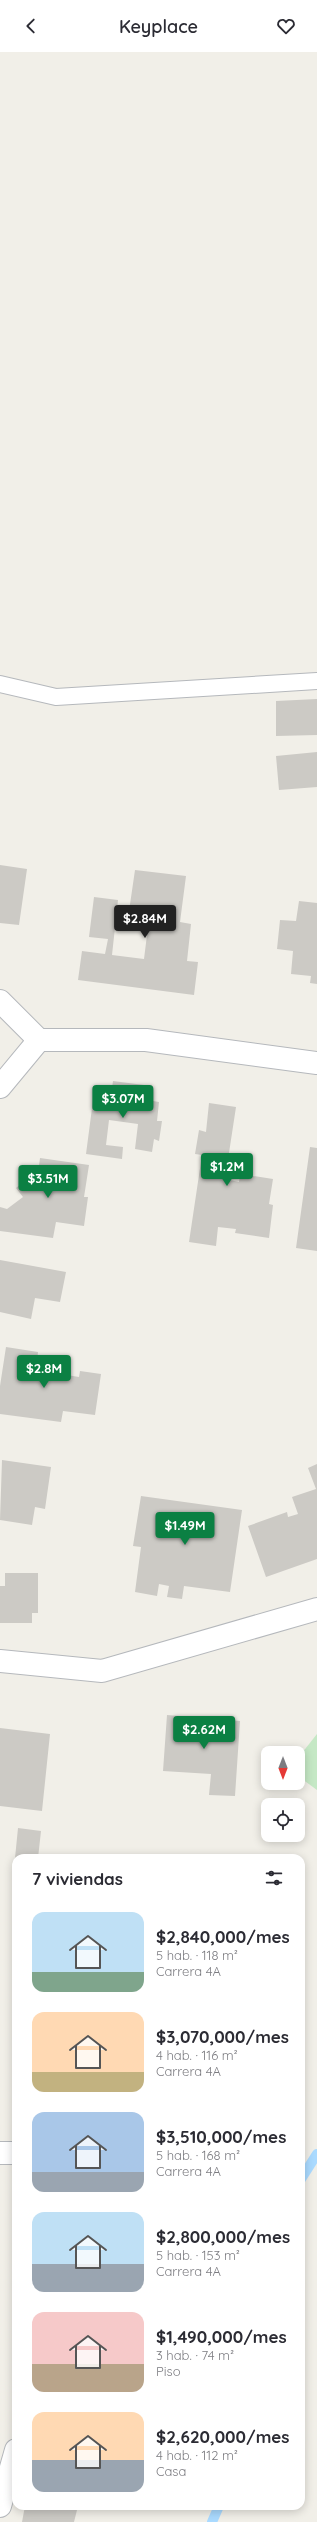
<!DOCTYPE html>
<html lang="es">
<head>
<meta charset="utf-8">
<style>
  body { margin:0; font-family:Quicksand,sans-serif; background:#f2f2f3; color:#2b2b33; height:100vh; display:flex; flex-direction:column; font-size:15px; white-space:nowrap }
  * { box-sizing:border-box; margin:0 }
  p { font-size:13px; color:#7c7c81 }
  .icon { flex:none; width:22px; height:22px; fill:none; stroke:currentColor; stroke-width:2; stroke-linecap:round; stroke-linejoin:round }
  .map { position:relative; flex:1; overflow:hidden }
  .details { position:absolute; left:12px; top:1802px; width:293px; height:656px; display:flex; flex-direction:column; background:#fff; border-radius:12px; box-shadow:0 2px 10px #0003 }
  .details>* { flex:none }
  .needle { width:26px; rotate:180deg }
  .fabs { position:absolute; left:261px; top:1694px; display:grid; gap:8px }
  .fabs a { display:grid; place-items:center; width:44px; height:44px; border-radius:8px; background:#fff; box-shadow:0 2px 10px #0003; font-size:20px }
  .price { position:absolute; translate:-50% -34px; padding:0 9px; border-radius:4px; background:#0b8043; color:#fff; font-size:13px; line-height:26px; filter:drop-shadow(0 1px 2px #0008) }
  .price::after { content:''; position:absolute; left:50%; top:24px; width:12px; height:9px; margin-left:-6px; background:inherit; clip-path:polygon(0 0,100% 0,50% 100%) }
  .price.current { background:#222; color:#fff }
  ul { padding:0; list-style:none }
  li { display:flex; align-items:center; gap:12px; height:100px; padding:0 20px }
  li span { display:grid; place-items:center; flex:none; width:112px; height:80px; border-radius:12px; color:#555 }
  li>.icon { margin-inline-start:auto }
  span .icon { width:48px; height:48px; fill:#fffc; stroke-width:1 }
  li b { font-size:17px }
  h2 { display:flex; justify-content:space-between; align-items:center; height:48px; padding:0 20px; font-size:17px }
  header { display:flex; justify-content:space-between; align-items:center; height:52px; padding:0 20px; background:#fff; font-size:18px; font-weight:600 }
  .map>svg:first-child { display:block }
</style>
</head>
<body>
<header><svg class="icon" aria-label="back" viewBox="0 0 24 24"><path d="M15 5l-7 7 7 7"/></svg>Keyplace<svg class="icon" aria-label="heart" viewBox="0 0 24 24"><path d="M12 20l-8-8c-3-5 5-10 8-4 3-6 11-1 8 4z"/></svg></header>
<div class="map">
<svg width="317" height="2470" viewBox="0 0 317 2470">
  <rect width="100%" height="100%" fill="#f1efe8"/>
  <path fill="#c5e8c5" d="M317 1682V1738L298 1724V1706Z"/>
  <g fill="none" stroke-linecap="round" stroke-linejoin="round">
    <path stroke="#aadaff" stroke-width="10" d="M301 2127 317 2102
      M212 2470 219 2454"/>
  </g>
  <path fill="#cccac5" d="M317 647V683L276 684V649Z
    M317 700V735L279 738 276 704Z
    M0 813 27 817 19 873 0 871Z
    M135 818 186 824 180 870 191 872 187 909 198 910 194 943 78 928 82 899 105 902 108 887 89 885 94 845 118 848 112 903 144 907 148 875 127 873Z
    M299 849 317 851V932L310 931 311 924 291 922 293 899 277 897 280 868 296 869Z
    M113 1029 144 1033 141 1047 159 1050 157 1069H162L159 1089 154 1087 152 1100 135 1097 138 1072 109 1068 106 1093 123 1095 122 1107 86 1102 94 1041 111 1043Z
    M209 1051 236 1055 225 1127 239 1130 240 1122 273 1127 269 1152 273 1153 269 1186 235 1181 236 1177 218 1175 216 1194 189 1190 202 1103 195 1102 199 1078 206 1080Z
    M310 1095 317 1096V1199L296 1196Z
    M40 1106 89 1113 84 1145H88L84 1174 56 1170 53 1186 0 1179V1155L7 1157 23 1145 16 1136 21 1132 23 1120 32 1113 39 1114Z
    M0 1208 66 1220 60 1250 35 1246 31 1267 0 1260Z
    M6 1295 38 1300 36 1318 79 1325 80 1319 101 1322 95 1363 63 1359 61 1370 0 1362V1334Z
    M2 1408 51 1415 45 1457 35 1455 32 1473 0 1468Z
    M317 1412V1507L266 1525 248 1474 287 1460 288 1465 298 1462 292 1445 316 1437 308 1416Z
    M141 1444 242 1458 230 1540 184 1534 182 1547 167 1545 169 1534 159 1532 157 1544 135 1540 141 1495 133 1494Z
    M5 1521H38V1561H32V1571H0V1534H5Z
    M167 1663 240 1669 235 1744 209 1743 211 1722 163 1719Z
    M0 1676 50 1682 42 1759 0 1754Z
    M18 1776 41 1779 38 1806H15Z
    M15 1813H16V1841H12Z
    M25 2454H78L74 2470H22Z"/>
  <g fill="none" stroke-linecap="round" stroke-linejoin="round">
    <defs>
      <path id="service" d="M0 632 56 645 317 629"/>
      <path id="minor" d="M0 949 39 988
        M39 988H146L317 1011
        M0 1035 39 988
        M0 1609 102 1619 317 1557
        M0 2101H16
        M0 2454 16 2398"/>
    </defs>
    <use href="#service" stroke="#b5b8bc" stroke-width="18"/>
    <use href="#minor" stroke="#b5b8bc" stroke-width="24"/>
    <use href="#service" stroke="#fff" stroke-width="16"/>
    <use href="#minor" stroke="#fff" stroke-width="22"/>
  </g>
</svg>
<div class="fabs">
<a><svg class="needle" viewBox="-14 -14 28 28"><path d="M0-13l5 13h-10z" fill="#e53935"/><path d="M0 13l5-13h-10z" fill="#7c7c81"/></svg></a>
<a><svg class="icon" aria-label="locate" viewBox="0 0 24 24"><circle cx="12" cy="12" r="6"/><path d="M12 2v4M12 18v4M2 12h4M18 12h4"/></svg></a>
</div>
<b class="price current" style="left:145px;top:887px">$2.84M</b>
<b class="price" style="left:123px;top:1067px">$3.07M</b>
<b class="price" style="left:227px;top:1135px">$1.2M</b>
<b class="price" style="left:48px;top:1147px">$3.51M</b>
<b class="price" style="left:44px;top:1337px">$2.8M</b>
<b class="price" style="left:185px;top:1494px">$1.49M</b>
<b class="price" style="left:204px;top:1698px">$2.62M</b>
<section class="details">
<h2>7 viviendas<svg class="icon" aria-label="filters" viewBox="0 0 24 24"><path d="M4 7h16M4 17h16"/><circle cx="9" cy="7" r="2"/><circle cx="15" cy="17" r="2"/></svg></h2>
<ul>
<li><span style="background:linear-gradient(#bfe0f5 75%,#7fa58c 0)"><svg class="icon" aria-label="home" viewBox="0 0 24 24"><path d="M3 11l9-7 9 7M6 9v11h12V9"/></svg></span><div><b>$2,840,000/mes</b><p>5 hab. · 118 m²</p><p>Carrera 4A</p></div></li>
<li><span style="background:linear-gradient(#ffd9b3 75%,#c2b280 0)"><svg class="icon" aria-label="home" viewBox="0 0 24 24"><path d="M3 11l9-7 9 7M6 9v11h12V9"/></svg></span><div><b>$3,070,000/mes</b><p>4 hab. · 116 m²</p><p>Carrera 4A</p></div></li>
<li><span style="background:linear-gradient(#a9c7e8 75%,#9aa5b1 0)"><svg class="icon" aria-label="home" viewBox="0 0 24 24"><path d="M3 11l9-7 9 7M6 9v11h12V9"/></svg></span><div><b>$3,510,000/mes</b><p>5 hab. · 168 m²</p><p>Carrera 4A</p></div></li>
<li><span style="background:linear-gradient(#bfe0f5 65%,#9aa5b1 0)"><svg class="icon" aria-label="home" viewBox="0 0 24 24"><path d="M3 11l9-7 9 7M6 9v11h12V9"/></svg></span><div><b>$2,800,000/mes</b><p>5 hab. · 153 m²</p><p>Carrera 4A</p></div></li>
<li><span style="background:linear-gradient(#f6c9c9 65%,#b9a48a 0)"><svg class="icon" aria-label="home" viewBox="0 0 24 24"><path d="M3 11l9-7 9 7M6 9v11h12V9"/></svg></span><div><b>$1,490,000/mes</b><p>3 hab. · 74 m²</p><p>Piso</p></div></li>
<li><span style="background:linear-gradient(#ffd9b3 60%,#9aa5b1 0)"><svg class="icon" aria-label="home" viewBox="0 0 24 24"><path d="M3 11l9-7 9 7M6 9v11h12V9"/></svg></span><div><b>$2,620,000/mes</b><p>4 hab. · 112 m²</p><p>Casa</p></div></li>
</ul>
</section>
</div>
</body>
</html>
